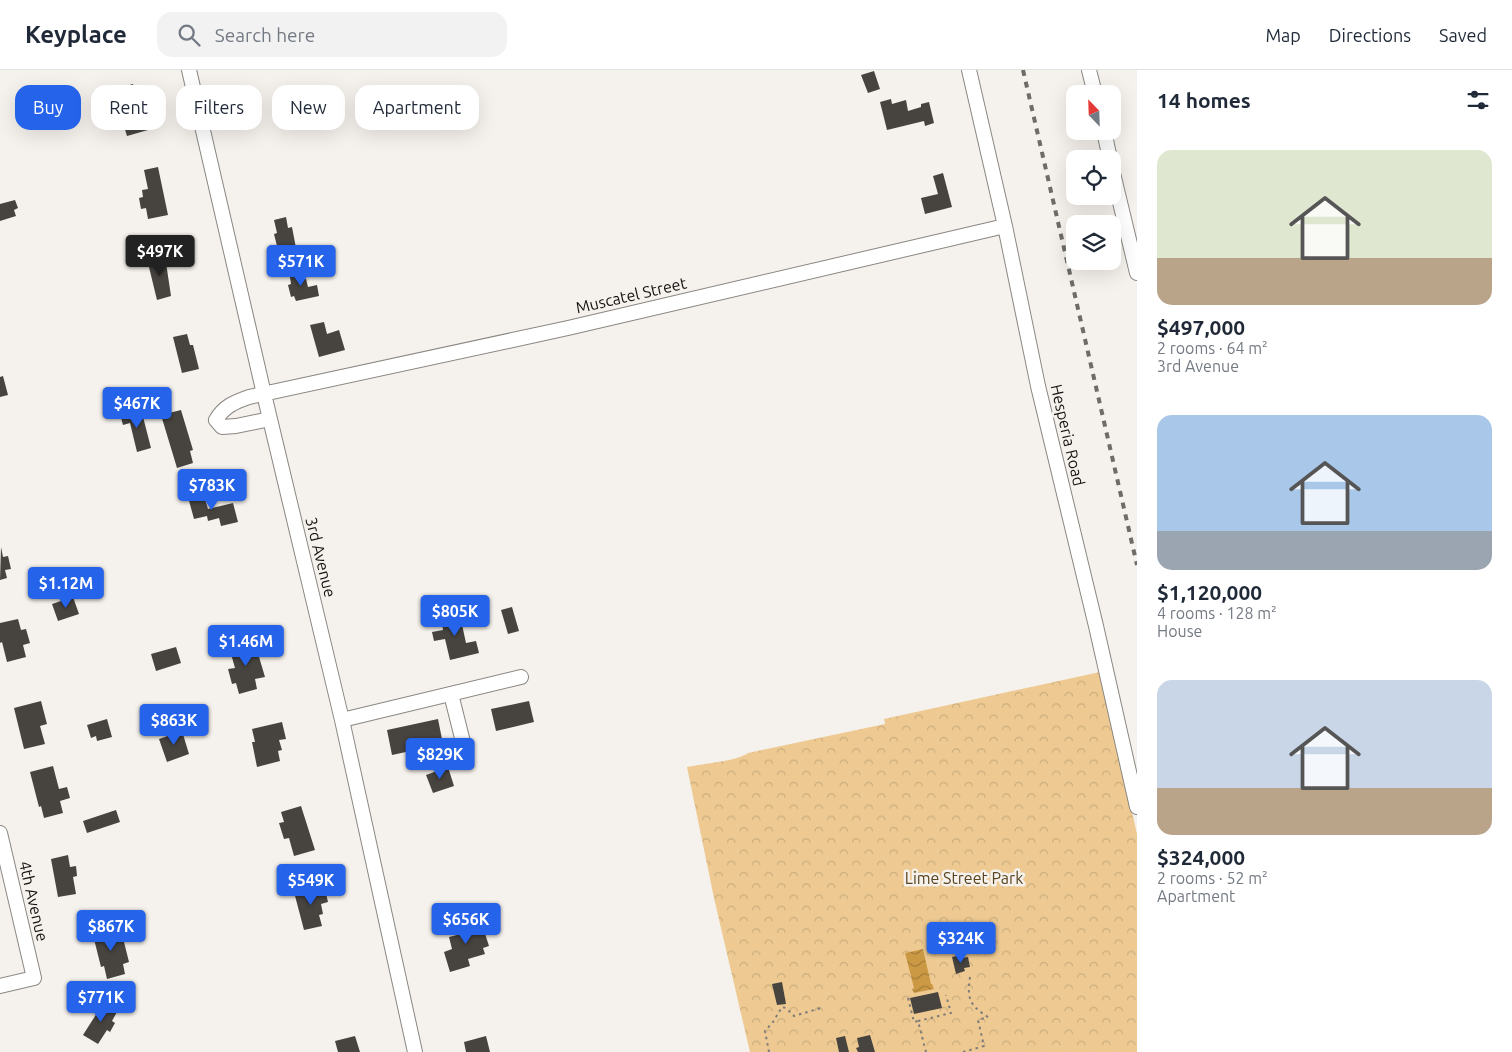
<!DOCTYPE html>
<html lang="en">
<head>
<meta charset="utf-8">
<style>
  body { margin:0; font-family:Ubuntu,sans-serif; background:#f2f2f3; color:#1f2937; height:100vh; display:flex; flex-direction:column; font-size:19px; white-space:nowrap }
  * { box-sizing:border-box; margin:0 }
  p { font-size:16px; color:#747a83 }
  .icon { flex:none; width:28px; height:28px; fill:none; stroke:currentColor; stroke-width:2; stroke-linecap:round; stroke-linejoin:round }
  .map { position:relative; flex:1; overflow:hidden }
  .drawer { display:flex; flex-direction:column; background:#fff; width:375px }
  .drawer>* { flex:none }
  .top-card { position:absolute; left:15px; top:15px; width:475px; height:45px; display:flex; gap:10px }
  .needle { width:32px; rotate:337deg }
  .buttons { position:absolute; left:1066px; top:15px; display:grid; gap:10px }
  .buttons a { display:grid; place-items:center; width:55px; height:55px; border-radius:10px; background:#fff; box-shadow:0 5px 20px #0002; font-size:25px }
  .price { position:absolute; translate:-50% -42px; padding:0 11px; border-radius:5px; background:#2563eb; color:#fff; font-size:16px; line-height:32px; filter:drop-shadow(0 1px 2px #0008) }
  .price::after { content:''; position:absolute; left:50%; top:30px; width:15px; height:11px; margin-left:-8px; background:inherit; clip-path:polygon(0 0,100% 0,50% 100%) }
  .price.current { background:#222; color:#fff }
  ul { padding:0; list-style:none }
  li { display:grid; align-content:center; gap:10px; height:265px; padding:0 20px }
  li span { display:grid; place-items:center; height:155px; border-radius:15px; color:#555 }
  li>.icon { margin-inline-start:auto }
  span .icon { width:90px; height:90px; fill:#fffc; stroke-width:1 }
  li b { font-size:21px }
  h2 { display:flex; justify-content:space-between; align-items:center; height:60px; padding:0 20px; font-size:21px }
  .pill { padding:0 18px; border-radius:15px; background:#fff; box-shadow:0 5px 20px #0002; font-size:18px; line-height:45px }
  .pill.current { background:#2563eb; color:#fff }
  header { display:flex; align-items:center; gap:30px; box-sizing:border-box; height:70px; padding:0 25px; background:#fff; border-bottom:1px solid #e0e1e3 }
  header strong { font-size:24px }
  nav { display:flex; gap:28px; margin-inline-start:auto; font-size:18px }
  .search { width:350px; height:45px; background:#f2f2f3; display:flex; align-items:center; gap:12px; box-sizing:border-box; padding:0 18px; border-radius:15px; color:#747a83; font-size:19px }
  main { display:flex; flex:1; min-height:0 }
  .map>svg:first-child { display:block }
</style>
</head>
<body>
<header>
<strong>Keyplace</strong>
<div class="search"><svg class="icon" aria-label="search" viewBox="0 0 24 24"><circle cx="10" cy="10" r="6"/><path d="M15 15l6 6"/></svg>Search here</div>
<nav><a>Map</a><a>Directions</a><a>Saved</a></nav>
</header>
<main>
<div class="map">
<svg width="1137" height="982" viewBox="0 0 1137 982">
  <defs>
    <pattern id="forest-crowns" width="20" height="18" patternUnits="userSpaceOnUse" patternTransform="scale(1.25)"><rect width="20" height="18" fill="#eeca92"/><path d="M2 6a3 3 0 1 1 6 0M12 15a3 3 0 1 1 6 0" fill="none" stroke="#cbad7d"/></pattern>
    <pattern id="water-waves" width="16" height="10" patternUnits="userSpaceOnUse" patternTransform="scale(1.25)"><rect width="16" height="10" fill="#cb9943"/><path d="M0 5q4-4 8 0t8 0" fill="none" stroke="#a47c37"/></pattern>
  </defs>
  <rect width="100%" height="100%" fill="#f5f1ec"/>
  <path fill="url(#forest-crowns)" d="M1100 602 1137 764V982H750L714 828 687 697C701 694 738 691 748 683L885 654 884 649Z"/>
  <path fill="url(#water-waves)" d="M923 879 931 914H932L934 919 914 923 912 919 914 918 905 883Z"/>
  <path fill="#474440" d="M874 1 880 19 868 23 861 5Z
    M133 14 137 31 140 30 148 60 127 66 122 50 117 51 114 39 120 37 115 19Z
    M891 29 892 34 906 30 908 41 921 37V34L929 32 934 53 925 56 924 51 887 60 880 32Z
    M158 97 168 145 148 149 146 138 141 139 139 128 143 127 142 120 148 119 144 100Z
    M943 103 952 137 925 144 921 128 938 124 933 106Z
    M15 130 18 138 14 140 16 146 0 151V134Z
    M286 147 288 158 292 157 296 178 281 182 279 175 277 176 274 164 277 163 274 150Z
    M165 186 171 226 157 230 147 189Z
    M300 199 303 209H306L308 217 317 215 319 226 296 231 294 226 291 227 288 215 291 214 289 201Z
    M324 252 327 264 339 260 345 280 319 287 310 255Z
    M187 264 190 275H193L199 299 182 303 173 267Z
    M3 306 8 325 0 327V307Z
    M141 339 151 378 137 382 130 353 123 355 120 344Z
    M181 340 193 380 190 381 193 393 177 398 161 345Z
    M203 423 208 439 233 433 238 452 221 456 219 448 208 451 207 446 194 449 188 427Z
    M1 477 3 487 8 486 11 499 5 500 7 508 0 510Z
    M73 527 79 544 58 551 52 534Z
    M512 537 519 561 508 564 501 540Z
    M453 538 455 551 461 550 466 573 476 571 479 583 450 590 445 569 434 571 432 562 443 560 440 541Z
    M18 549 21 560 26 559 30 573 23 575 26 587 7 592 2 572 0 573V553Z
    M254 570 265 607 255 609 257 619 239 624 236 613 232 614 228 599 235 598 229 577Z
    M176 577 181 593 156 601 151 584Z
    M41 631 47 654 40 656 45 674 24 679 14 638Z
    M529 631 534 652 496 661 491 639Z
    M178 636 181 650 164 654 161 641Z
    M107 649 112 667 97 671 96 666 91 668 87 655Z
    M438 649 443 674 392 685 387 660Z
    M282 652 286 669 279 670 282 680 278 681 280 691 257 697 252 672H255L252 659Z
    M182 661 189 684 167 692 159 669Z
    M53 696 59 719 67 717 70 728 60 731 63 743 44 748 41 736 39 737 30 702Z
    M448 697 454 716 433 723 426 705Z
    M301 736 315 780 294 786 289 768 284 769 279 753 284 752 281 742Z
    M116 740 120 752 87 763 83 751Z
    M68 785 70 797 76 796 77 806 73 807 76 824 58 827 51 789Z
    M324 815 328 832 321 834 323 844 319 845 322 856 304 860 294 822Z
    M480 848 489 876 483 878 485 884 468 889 470 896 450 902 444 882 452 879 449 867 461 864 458 854Z
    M113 855 117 870 123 868 129 892 123 894 125 904 107 909 104 896 101 897 92 861Z
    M961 885 962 888 968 887 970 897 964 898 965 901 956 904 952 887Z
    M782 912 786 934 777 935 772 914Z
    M938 922 942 938 914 944 910 928Z
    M104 932 118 940 112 951 115 953 110 962 107 960 98 974 83 965Z
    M870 965 875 982H858L856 978 859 977 857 968Z
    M355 966 360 982H338L335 971Z
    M486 966 490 982H466L464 972Z
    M845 966 849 982H839L836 968Z"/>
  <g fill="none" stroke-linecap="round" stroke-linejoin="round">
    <defs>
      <path id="minor" d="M189 0 264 324 342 650 415 982
        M969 0 1005 156 1038 316 1096 556 1137 737
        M1089 0 1095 24
        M1104 61 1110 89
        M1112 99 1137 203
        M270 349 236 356 222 357 216 350C224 336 235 332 249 327L568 258 1005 156
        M451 624 462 668
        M342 650 521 607
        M0 763 34 908 0 916"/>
    </defs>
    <use href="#minor" stroke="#8a8782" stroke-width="16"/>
    <path stroke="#7f7c79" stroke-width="2" stroke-dasharray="2.5 4" stroke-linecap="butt" d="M970 907C967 928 969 935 988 947
      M908 928 914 952 918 951 926 982
      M918 951 951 943 946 925
      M769 982 765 961 773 952 782 937 786 938 794 946 821 938
      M963 982 984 976 978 950 988 947"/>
    <use href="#minor" stroke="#fff" stroke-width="14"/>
    <path stroke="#6e6c68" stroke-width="4" stroke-dasharray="6 6" stroke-linecap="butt" d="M1023 0 1137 495"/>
  </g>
  <g text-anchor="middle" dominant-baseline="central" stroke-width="5" stroke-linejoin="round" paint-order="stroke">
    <g font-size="16" fill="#141311" stroke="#f5f1ec">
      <text transform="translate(631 225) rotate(-13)">Muscatel Street</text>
      <text transform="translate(1068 365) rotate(77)">Hesperia Road</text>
      <text transform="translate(321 487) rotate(76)">3rd Avenue</text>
      <text transform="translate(34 831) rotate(77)">4th Avenue</text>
    </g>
    <g font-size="16" fill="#58431e" stroke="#f5f1ec">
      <text x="964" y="808">Lime Street Park</text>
    </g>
  </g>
</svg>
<div class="buttons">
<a><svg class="needle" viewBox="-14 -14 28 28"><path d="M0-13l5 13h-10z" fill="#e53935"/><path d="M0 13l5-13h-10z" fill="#747a83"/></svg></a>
<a><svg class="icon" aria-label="locate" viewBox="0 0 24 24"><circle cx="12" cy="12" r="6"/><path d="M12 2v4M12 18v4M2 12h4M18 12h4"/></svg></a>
<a><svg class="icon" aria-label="layers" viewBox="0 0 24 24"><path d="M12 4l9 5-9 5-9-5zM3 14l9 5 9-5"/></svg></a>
</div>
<b class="price current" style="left:160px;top:207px">$497K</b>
<b class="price" style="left:301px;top:217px">$571K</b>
<b class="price" style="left:137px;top:359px">$467K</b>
<b class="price" style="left:212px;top:441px">$783K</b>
<b class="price" style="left:66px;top:539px">$1.12M</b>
<b class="price" style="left:455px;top:567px">$805K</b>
<b class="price" style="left:246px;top:597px">$1.46M</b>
<b class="price" style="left:174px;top:676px">$863K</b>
<b class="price" style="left:440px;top:710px">$829K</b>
<b class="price" style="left:311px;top:836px">$549K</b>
<b class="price" style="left:466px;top:875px">$656K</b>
<b class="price" style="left:111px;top:882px">$867K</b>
<b class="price" style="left:961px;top:894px">$324K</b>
<b class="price" style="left:101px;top:953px">$771K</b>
<div class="top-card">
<a class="pill current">Buy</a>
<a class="pill">Rent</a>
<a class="pill">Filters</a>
<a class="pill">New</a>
<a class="pill">Apartment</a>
</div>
</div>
<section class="drawer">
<h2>14 homes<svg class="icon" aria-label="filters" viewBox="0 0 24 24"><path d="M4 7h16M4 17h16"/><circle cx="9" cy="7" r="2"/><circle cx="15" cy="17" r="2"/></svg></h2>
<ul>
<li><span style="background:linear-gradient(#dfe7d0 70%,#b9a48a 0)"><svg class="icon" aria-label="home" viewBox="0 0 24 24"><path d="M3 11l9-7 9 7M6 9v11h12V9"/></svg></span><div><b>$497,000</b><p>2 rooms · 64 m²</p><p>3rd Avenue</p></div></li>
<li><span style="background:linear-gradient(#a9c7e8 75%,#9aa5b1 0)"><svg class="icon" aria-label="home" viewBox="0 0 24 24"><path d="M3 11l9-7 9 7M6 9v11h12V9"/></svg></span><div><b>$1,120,000</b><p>4 rooms · 128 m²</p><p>House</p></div></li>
<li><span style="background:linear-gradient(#c9d6e8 70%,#b9a48a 0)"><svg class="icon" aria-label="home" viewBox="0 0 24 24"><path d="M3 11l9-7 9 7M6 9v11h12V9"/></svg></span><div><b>$324,000</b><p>2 rooms · 52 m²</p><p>Apartment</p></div></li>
</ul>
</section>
</main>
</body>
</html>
